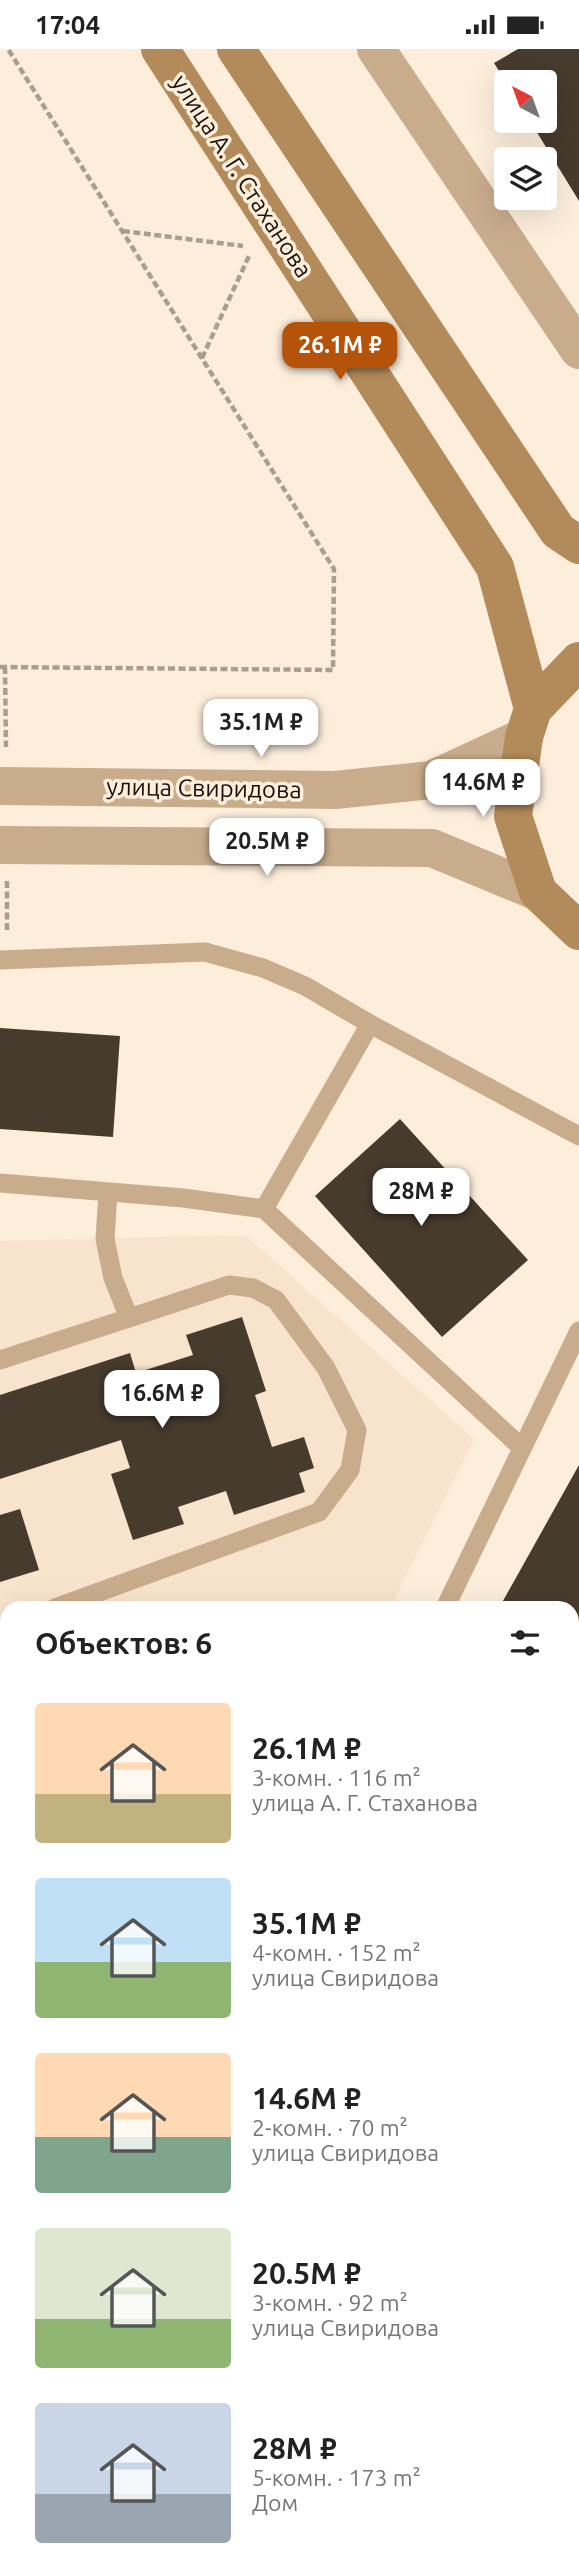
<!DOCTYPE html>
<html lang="ru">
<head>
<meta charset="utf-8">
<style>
  body { margin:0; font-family:Ubuntu,sans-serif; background:#f2f2f2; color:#222; height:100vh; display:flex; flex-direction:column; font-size:26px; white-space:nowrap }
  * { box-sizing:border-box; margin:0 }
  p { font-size:23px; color:#767676 }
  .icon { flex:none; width:38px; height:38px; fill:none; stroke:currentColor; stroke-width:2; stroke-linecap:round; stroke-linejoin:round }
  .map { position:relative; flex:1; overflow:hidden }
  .drawer { position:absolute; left:0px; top:1552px; width:579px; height:975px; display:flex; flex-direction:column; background:#fff; border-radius:21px 21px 0 0; box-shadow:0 7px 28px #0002 }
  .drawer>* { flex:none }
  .needle { width:46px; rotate:319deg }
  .controls { position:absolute; left:494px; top:21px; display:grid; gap:14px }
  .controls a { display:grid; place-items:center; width:63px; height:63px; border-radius:7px; background:#fff; box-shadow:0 7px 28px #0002; font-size:35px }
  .price { position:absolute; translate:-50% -60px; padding:0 16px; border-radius:14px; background:#fff; color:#222; font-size:23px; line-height:46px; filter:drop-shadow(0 2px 4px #0008) }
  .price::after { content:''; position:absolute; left:50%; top:42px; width:21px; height:16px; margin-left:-10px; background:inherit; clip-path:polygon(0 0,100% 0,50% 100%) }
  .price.current { background:#b45309; color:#fff }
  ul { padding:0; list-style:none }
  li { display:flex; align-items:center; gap:21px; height:175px; padding:0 35px }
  li span { display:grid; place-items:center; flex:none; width:196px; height:140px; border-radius:7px; color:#555 }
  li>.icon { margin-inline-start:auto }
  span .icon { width:84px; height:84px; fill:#fffc; stroke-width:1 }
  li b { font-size:30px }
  h2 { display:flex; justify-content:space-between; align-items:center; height:84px; padding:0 35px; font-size:30px }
  .status { display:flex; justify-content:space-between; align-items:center; height:49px; padding:0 35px; background:#fff; direction:ltr }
  .status svg { height:19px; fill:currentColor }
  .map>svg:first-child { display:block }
</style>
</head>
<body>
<div class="status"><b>17:04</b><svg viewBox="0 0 49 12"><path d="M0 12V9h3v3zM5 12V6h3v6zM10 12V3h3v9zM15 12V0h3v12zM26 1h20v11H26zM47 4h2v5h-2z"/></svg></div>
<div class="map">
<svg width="579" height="2526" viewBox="0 0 579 2526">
  <rect width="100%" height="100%" fill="#fdeedc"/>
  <path fill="#f8e3cc" d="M245 1186 474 1390 390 1559H7V1734L0 1732V1192Z
    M572 2106 579 2108V2502H572Z"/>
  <path fill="#edb167" d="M579 1705V1804L572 1798V1717Z"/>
  <path fill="#473b2d" d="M518 0H579V152L530 72H544V33H506L494 14Z
    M0 979 120 987 113 1088 0 1080Z
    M400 1070 528 1211 442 1288 315 1147Z
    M242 1268 266 1342 255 1346 272 1398 304 1388 314 1419 299 1424 305 1443 234 1466 226 1442 178 1458 184 1475 133 1491 111 1425 130 1419 121 1391 0 1430V1346L130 1304 136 1324 193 1306 186 1286Z
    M579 1416V1596L572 1608V1559H499Z
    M20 1460 39 1521 0 1533V1466Z
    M572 1864 579 1870V1978L572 1972Z"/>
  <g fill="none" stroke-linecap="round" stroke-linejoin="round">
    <path stroke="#a99e90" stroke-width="4.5" stroke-dasharray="7 3.5" stroke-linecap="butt" d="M123 182 243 197
      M202 309 249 207
      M0 618 333 621 334 520 8 0
      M5 618 6 698
      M7 832V883
      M0 1750 7 1753
      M0 1944 7 1947
      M58 2526V2520"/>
    <path stroke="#c8ac8c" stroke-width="19" d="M0 911 205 903 263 919 305 937 370 975 579 1087
      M0 1134 183 1149 264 1160 370 975
      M264 1160 522 1399
      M0 1311 129 1269
      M55 1559 319 1463 350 1421 357 1381 326 1319 276 1251 253 1239 229 1236 129 1269 113 1229 105 1190 108 1143
      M445 1559 579 1282
      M0 1579 7 1577
      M572 1660 579 1648
      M572 1829 579 1836
      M0 1831 7 1834
      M572 2058 579 2064"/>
    <path stroke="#c8ac8c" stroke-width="38" d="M376 0 579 301"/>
    <path stroke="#c8ac8c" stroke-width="38" d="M0 737 335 741 431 731 524 688
      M0 796 432 799 538 843"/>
    <path stroke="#b38a59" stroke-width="38" d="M160 0 495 518 533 660
      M236 0 558 482 579 496
      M579 612 533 660 524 688 513 767 538 843 579 882"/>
  </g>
  <g text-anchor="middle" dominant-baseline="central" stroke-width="7" stroke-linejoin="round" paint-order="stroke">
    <g font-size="24" fill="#18130d" stroke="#fdeedc">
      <text transform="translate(242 127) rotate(57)">улица А. Г. Стаханова</text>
      <text transform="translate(204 739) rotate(1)">улица Свиридова</text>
    </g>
  </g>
</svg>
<div class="controls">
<a><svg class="needle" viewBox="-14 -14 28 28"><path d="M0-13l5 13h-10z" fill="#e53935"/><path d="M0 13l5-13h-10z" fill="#767676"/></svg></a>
<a><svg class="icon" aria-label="layers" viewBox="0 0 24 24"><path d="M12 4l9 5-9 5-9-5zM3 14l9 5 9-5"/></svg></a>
</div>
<b class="price current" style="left:340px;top:333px">26.1M ₽</b>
<b class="price" style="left:261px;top:710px">35.1M ₽</b>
<b class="price" style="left:483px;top:770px">14.6M ₽</b>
<b class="price" style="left:267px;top:829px">20.5M ₽</b>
<b class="price" style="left:421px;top:1179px">28M ₽</b>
<b class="price" style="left:162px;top:1381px">16.6M ₽</b>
<section class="drawer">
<h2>Объектов: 6<svg class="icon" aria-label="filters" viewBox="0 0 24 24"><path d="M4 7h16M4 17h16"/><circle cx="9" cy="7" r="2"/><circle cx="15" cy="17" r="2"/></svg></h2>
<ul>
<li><span style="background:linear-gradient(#ffd9b3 65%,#c2b280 0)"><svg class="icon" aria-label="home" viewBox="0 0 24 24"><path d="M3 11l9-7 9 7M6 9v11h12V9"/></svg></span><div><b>26.1M ₽</b><p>3-комн. · 116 m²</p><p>улица А. Г. Стаханова</p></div></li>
<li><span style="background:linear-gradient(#bfe0f5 60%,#8fb573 0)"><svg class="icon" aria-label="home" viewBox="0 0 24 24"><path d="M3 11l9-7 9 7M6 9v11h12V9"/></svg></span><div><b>35.1M ₽</b><p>4-комн. · 152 m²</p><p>улица Свиридова</p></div></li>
<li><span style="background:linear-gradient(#ffd9b3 60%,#7fa58c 0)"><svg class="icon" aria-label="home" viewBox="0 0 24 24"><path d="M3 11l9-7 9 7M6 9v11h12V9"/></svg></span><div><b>14.6M ₽</b><p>2-комн. · 70 m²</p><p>улица Свиридова</p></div></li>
<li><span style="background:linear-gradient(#dfe7d0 65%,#8fb573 0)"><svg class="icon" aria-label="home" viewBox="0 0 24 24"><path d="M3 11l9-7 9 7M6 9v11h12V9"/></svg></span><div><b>20.5M ₽</b><p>3-комн. · 92 m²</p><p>улица Свиридова</p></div></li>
<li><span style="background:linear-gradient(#c9d6e8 65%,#9aa5b1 0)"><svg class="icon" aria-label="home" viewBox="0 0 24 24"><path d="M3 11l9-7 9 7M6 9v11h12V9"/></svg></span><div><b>28M ₽</b><p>5-комн. · 173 m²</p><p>Дом</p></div></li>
</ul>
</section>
</div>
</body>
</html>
